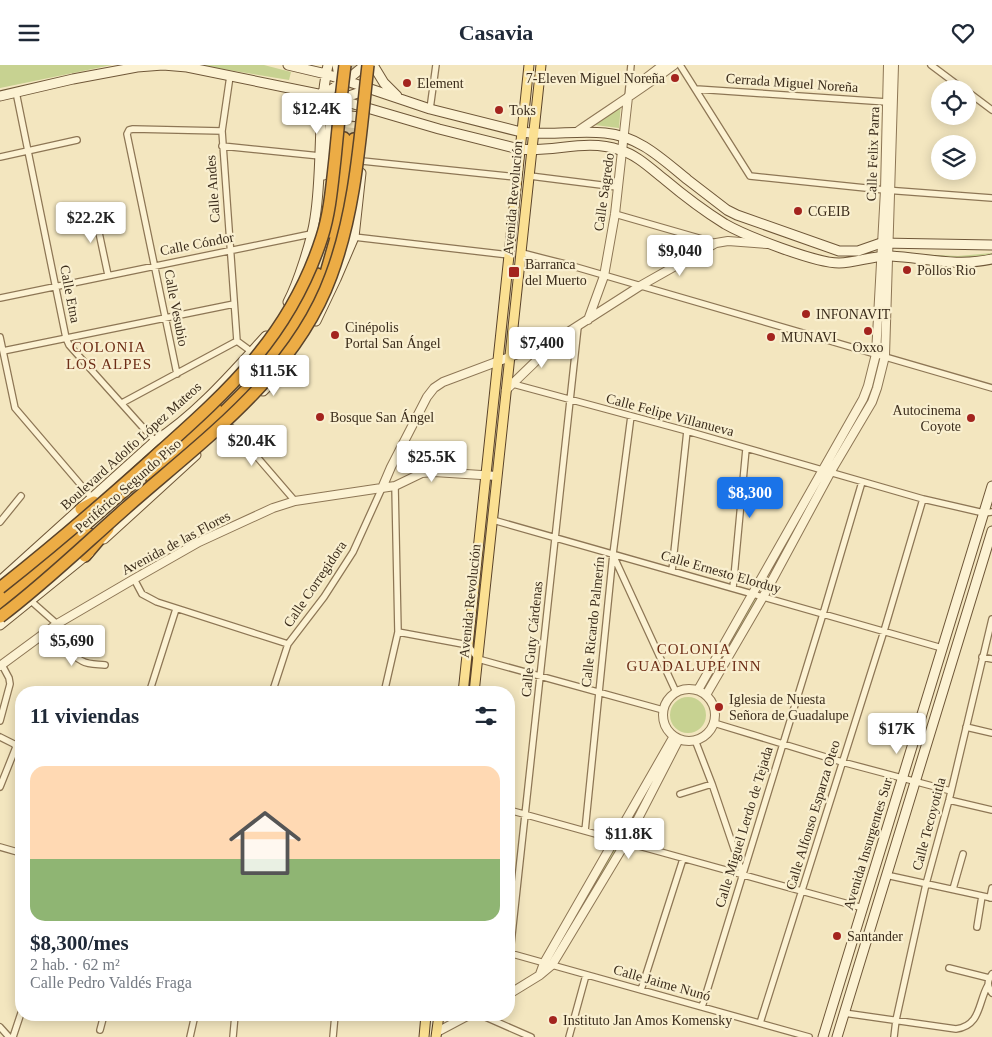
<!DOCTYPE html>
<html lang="es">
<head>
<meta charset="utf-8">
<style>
  body { margin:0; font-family:"Times New Roman",serif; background:#f6f6f7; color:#1f2937; height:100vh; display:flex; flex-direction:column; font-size:19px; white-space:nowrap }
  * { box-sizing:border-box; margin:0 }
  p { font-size:16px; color:#747a83 }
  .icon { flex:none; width:28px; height:28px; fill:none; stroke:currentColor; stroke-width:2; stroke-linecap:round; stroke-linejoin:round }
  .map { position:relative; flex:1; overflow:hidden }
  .sheet { position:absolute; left:15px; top:621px; width:500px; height:335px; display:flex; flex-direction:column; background:#fff; border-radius:20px; box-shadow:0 2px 12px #0003 }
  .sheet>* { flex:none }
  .fabs { position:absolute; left:931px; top:15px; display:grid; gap:10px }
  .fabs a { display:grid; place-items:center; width:45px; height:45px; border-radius:50%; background:#fff; box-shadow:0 2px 12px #0003; font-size:25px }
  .price { position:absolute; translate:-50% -42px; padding:0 11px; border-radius:5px; background:#fff; color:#222; font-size:16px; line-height:32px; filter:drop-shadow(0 1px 2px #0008) }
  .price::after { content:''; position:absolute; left:50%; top:30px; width:15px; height:11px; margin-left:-8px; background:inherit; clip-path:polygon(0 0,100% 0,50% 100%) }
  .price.on { background:#1a73e8; color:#fff }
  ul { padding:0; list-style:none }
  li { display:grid; align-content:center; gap:10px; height:265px; padding:0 15px }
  li span { display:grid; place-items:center; height:155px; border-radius:15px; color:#555 }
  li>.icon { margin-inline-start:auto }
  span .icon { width:90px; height:90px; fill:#fffc; stroke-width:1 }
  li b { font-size:21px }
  h2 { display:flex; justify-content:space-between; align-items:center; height:60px; padding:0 15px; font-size:21px }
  header { display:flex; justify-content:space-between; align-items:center; height:65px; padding:0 15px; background:#fff; font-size:22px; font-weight:600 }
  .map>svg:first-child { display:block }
</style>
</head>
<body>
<header><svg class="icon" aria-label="menu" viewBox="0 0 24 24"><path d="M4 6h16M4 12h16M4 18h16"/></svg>Casavia<svg class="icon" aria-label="heart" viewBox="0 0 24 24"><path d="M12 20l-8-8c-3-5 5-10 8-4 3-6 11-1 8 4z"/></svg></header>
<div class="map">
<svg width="992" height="972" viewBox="0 0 992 972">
  <rect width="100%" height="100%" fill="#f3e6bf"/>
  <path fill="#c7d291" d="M0 0H112L0 23Z
    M198 0H264L291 7 289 15Z
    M621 38 619 63 595 60Z
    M893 188 958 191 992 188V192L958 195Z
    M755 534 759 535 707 623 705 622Z
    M670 650a18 18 0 1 1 36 0a18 18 0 1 1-36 0Z
    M672 680 626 772 620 771Z
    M614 784 619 786 563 877 551 892Z"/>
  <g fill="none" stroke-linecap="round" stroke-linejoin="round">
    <path stroke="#cec19e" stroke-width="11" stroke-dasharray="11 5.5" stroke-linecap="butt" d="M344 73 353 0
      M354 74 360 18"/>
    <defs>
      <path id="minor" d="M680 0 750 111 885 125 992 133
        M931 0 963 24
        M230 11 222 66 237 276
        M696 24 887 37
        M16 27 66 273 69 280 155 376
        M968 27 992 45
        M628 32 631 0
        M430 44 436 0
        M222 81 320 91
        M0 92 77 75
        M362 96 516 112
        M530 111 617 122
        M94 144 108 210
        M615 149 716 178
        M354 172 509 190
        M522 188 569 200 992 323
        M0 233 311 169
        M0 272 15 343 92 433
        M237 276 252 287
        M3 286 234 239
        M177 309 127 69 129 65 133 64 222 66
        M513 319 687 366 923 434 984 448 992 447
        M122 338 237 276
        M232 363 295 436
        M493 455 942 583
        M0 457 21 431
        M613 490 676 627
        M672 506 687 366
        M134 514 142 529 157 537 288 579
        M733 523 746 384
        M31 536 57 559
        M51 564C59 575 70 590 82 596 89 600 98 599 105 600
        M398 567 468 580 478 594 663 645
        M982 592 992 594
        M148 628 151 622 176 544
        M272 628 288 579 324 532 353 487 382 423
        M384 628 398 567 395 421
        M0 656 10 619 9 613 2 600
        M714 658 842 697 951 726
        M966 662 992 668
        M0 672 14 679 16 682
        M695 675 712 719 743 810
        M0 722 16 682
        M680 729 712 719
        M949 735 992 745
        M509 745 863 843
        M585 766 613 489 631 351
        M0 782 21 788
        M886 810 992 833
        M953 824 963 789
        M990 833 992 823
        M977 862 982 831
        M509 888 809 972
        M510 888 578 262
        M949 903 989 913
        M992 909C987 916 987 921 992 928
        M641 925 683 794
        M702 942 823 549 862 417
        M844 948 956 964C981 961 978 937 988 920
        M481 950 531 972
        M760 958 884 566 923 434
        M0 962 9 972
        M100 965 104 950
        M13 972 21 948
        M190 972 195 950
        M233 972 235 950
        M333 972 335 950
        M569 972 586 910
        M894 972 896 955 926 819 949 735 992 554"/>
      <path id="tertiary" d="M631 28 637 20 663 0
        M578 66C610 44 643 23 674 0
        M588 255 604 211 615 149 628 32
        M506 325 564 269
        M382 423 391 402 427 332 434 323 443 317 523 287 556 271 565 269 640 221 716 178 728 176 767 179
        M0 601 57 559 134 514 199 477 273 443 295 436 395 421 422 408 434 407 497 411
        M663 650a26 26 0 1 1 52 0a26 26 0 1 1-52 0Z
        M698 625 863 334 868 321 876 289 885 125 888 0
        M706 630 763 532 830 408 872 337 877 323 885 291 894 0
        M540 909 544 898 674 671
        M509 929 540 910 552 900 626 777 679 674
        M437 967 469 950"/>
      <path id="secondary" d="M288 0 326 9 430 44 521 67C549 71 577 65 605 68 639 71 662 94 688 115 701 125 714 135 727 145L737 150 839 186H858L881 178 992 180
        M337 0 340 17
        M373 0 384 18 397 31
        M323 30 353 10 365 0
        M0 31 73 14 137 2 163 0 187 2 323 30 439 64 519 84C554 88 585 73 620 85 637 90 650 103 664 114 683 130 704 146 725 159 746 171 815 198 839 198 857 198 873 190 891 191 925 193 958 202 992 194
        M335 49 359 52 362 59
        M324 110 332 49 349 31 369 24
        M288 237C298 218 312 175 315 153 323 103 317 50 328 0
        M316 256 336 214 354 172 361 108
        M263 326 275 314 290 294
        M104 474 196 390
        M0 516 155 376C196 350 233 307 266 271
        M0 560 89 488
        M823 972 992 421
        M837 972 992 466"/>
      <path id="primary" d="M463 628 529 0
        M474 628 541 0
        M424 972 426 950
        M436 972 439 950"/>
      <path id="motorway" d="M330 167 335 149 344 73
        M247 313C277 284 299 246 317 209
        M170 385 216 344
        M152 414 220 351 265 306 289 277 312 238 326 208 342 152 354 74
        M81 444 94 437
        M85 491 108 464
        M0 534 134 417
        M1 545 89 469"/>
    </defs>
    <use href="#minor" stroke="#8d7655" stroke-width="8"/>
    <use href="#tertiary" stroke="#8d7655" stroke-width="10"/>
    <use href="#secondary" stroke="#6f5738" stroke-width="11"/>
    <use href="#primary" stroke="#5a432a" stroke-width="11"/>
    <use href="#motorway" stroke="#5a432a" stroke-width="14"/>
    <use href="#minor" stroke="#fcf2d3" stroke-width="5.5"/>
    <use href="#tertiary" stroke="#fcf2d3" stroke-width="8"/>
    <use href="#secondary" stroke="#fcf2d3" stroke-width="9"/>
    <use href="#primary" stroke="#fbe092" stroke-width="9"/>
    <use href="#motorway" stroke="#ecac45" stroke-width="11"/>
    <defs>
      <path id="motorway-bridge" d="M0 523C52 482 103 438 152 394 228 326 290 272 322 172 330 147 332 120 335 94 338 63 341 31 345 0
        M0 552C44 519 84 480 126 443 202 376 295 310 331 211 356 144 360 71 368 0"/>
    </defs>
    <use href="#motorway-bridge" stroke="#5a432a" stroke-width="14" stroke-linecap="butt"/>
    <use href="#motorway-bridge" stroke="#ecac45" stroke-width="11"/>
  </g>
  <g fill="#a3241e" stroke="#f9efcf" stroke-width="2">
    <circle cx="675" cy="13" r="5"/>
    <circle cx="407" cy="18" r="5"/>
    <circle cx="499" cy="45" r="5"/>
    <circle cx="798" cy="146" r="5"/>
    <circle cx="907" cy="205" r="5"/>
    <rect x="508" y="201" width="12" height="12" rx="2.5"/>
    <circle cx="806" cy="249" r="5"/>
    <circle cx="868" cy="266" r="5"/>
    <circle cx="335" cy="270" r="5"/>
    <circle cx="771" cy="272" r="5"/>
    <circle cx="320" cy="352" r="5"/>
    <circle cx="971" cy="353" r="5"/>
    <circle cx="719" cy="642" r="5"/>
    <circle cx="837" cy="871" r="5"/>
    <circle cx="553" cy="955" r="5"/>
  </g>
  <g text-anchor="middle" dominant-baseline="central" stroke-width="4.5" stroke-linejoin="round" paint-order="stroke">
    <g font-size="14" fill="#3b2c1b" stroke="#f9efcf" text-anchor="start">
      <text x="665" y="13" text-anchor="end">7-Eleven Miguel Noreña</text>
      <text x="417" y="18">Element</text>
      <text x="509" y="45">Toks</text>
      <text x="808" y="146">CGEIB</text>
      <text x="525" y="199">Barranca<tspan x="525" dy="16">del Muerto</tspan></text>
      <text x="917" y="205">Pollos Rio</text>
      <text x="816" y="249">INFONAVIT</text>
      <text x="345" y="262">Cinépolis<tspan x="345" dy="16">Portal San Ángel</tspan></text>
      <text x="781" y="272">MUNAVI</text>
      <text x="868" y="282" text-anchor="middle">Oxxo</text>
      <text x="961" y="345" text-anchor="end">Autocinema<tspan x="961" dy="16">Coyote</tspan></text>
      <text x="330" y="352">Bosque San Ángel</text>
      <text x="729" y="634">Iglesia de Nuesta<tspan x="729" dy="16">Señora de Guadalupe</tspan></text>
      <text x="847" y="871">Santander</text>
      <text x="563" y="955">Instituto Jan Amos Komensky</text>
    </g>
    <g font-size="14" fill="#3b2c1b" stroke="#f9efcf">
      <text transform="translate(792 18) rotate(4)">Cerrada Miguel Noreña</text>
      <text transform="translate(873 89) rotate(-88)">Calle Felix Parra</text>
      <text transform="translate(213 124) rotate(-94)">Calle Andes</text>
      <text transform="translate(604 127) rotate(-82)">Calle Sagredo</text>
      <text transform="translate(513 133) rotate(-85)">Avenida Revolución</text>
      <text transform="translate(197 179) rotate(-11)">Calle Cóndor</text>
      <text transform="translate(70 229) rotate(79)">Calle Etna</text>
      <text transform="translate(176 243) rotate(79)">Calle Vesubio</text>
      <text transform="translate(670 350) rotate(15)">Calle Felipe Villanueva</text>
      <text transform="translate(131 381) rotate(-42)">Boulevard Adolfo López Mateos</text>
      <text transform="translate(128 421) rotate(-41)">Periférico Segundo Piso</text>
      <text transform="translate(176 478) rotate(-28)">Avenida de las Flores</text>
      <text transform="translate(721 507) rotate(16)">Calle Ernesto Elorduy</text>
      <text transform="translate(315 519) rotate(-56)">Calle Corregidora</text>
      <text transform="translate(470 536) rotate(-84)">Avenida Revolución</text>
      <text transform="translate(593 557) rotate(-84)">Calle Ricardo Palmerín</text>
      <text transform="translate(532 574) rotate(-84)">Calle Guty Cárdenas</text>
      <text transform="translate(813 750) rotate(-73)">Calle Alfonso Esparza Oteo</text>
      <text transform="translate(929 759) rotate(-75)">Calle Tecoyotitla</text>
      <text transform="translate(744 762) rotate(-73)">Calle Miguel Lerdo de Tejada</text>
      <text transform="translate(868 779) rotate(-73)">Avenida Insurgentes Sur</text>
      <text transform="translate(662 918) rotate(16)">Calle Jaime Nunó</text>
    </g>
    <g font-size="15" letter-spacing="1" fill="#6d2d16" stroke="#f9efcf">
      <text x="109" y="282">COLONIA<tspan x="109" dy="17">LOS ALPES</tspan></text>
      <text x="694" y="584">COLONIA<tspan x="694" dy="17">GUADALUPE INN</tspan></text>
    </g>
  </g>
</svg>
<div class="fabs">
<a><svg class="icon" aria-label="locate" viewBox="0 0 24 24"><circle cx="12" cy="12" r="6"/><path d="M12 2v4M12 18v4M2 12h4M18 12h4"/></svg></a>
<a><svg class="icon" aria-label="layers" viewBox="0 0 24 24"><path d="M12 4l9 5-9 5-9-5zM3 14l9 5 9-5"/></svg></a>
</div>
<b class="price" style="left:317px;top:70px">$12.4K</b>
<b class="price" style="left:91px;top:179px">$22.2K</b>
<b class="price" style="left:680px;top:212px">$9,040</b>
<b class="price" style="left:542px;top:304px">$7,400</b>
<b class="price" style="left:274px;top:332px">$11.5K</b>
<b class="price" style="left:252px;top:402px">$20.4K</b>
<b class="price" style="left:432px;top:418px">$25.5K</b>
<b class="price on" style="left:750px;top:454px">$8,300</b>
<b class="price" style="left:72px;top:602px">$5,690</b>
<b class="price" style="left:897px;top:690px">$17K</b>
<b class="price" style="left:629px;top:795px">$11.8K</b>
<section class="sheet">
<h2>11 viviendas<svg class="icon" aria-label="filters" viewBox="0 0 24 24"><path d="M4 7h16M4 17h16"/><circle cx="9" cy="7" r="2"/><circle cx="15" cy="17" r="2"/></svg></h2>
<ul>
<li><span style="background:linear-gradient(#ffd9b3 60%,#8fb573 0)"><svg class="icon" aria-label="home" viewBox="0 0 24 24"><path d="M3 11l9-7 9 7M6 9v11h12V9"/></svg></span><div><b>$8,300/mes</b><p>2 hab. · 62 m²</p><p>Calle Pedro Valdés Fraga</p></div></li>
</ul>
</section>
</div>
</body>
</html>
